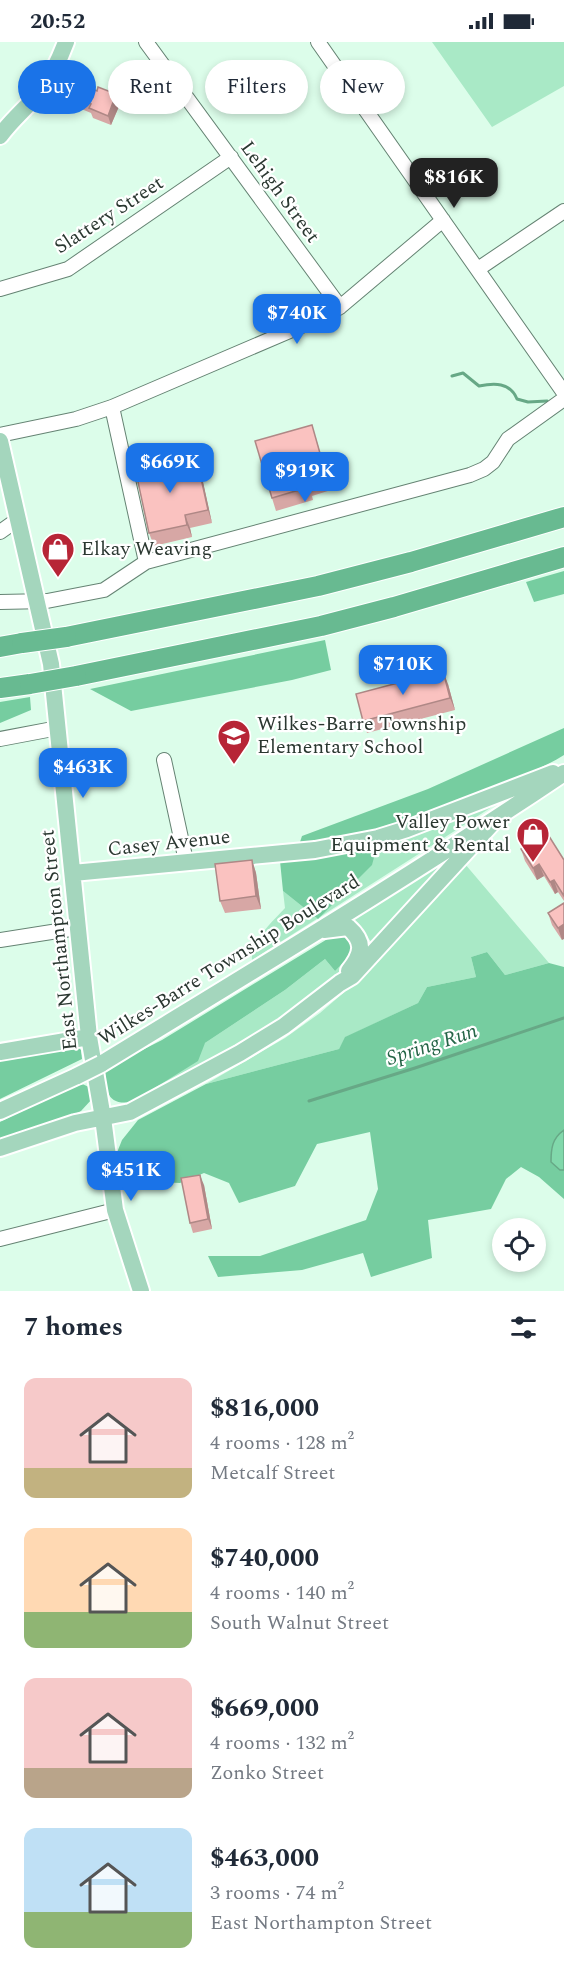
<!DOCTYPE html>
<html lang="en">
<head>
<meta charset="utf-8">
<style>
  body { margin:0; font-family:Spectral,serif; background:#f6f6f7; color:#1f2937; height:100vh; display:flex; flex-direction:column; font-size:22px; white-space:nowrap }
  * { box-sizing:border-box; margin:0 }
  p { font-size:20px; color:#747a83 }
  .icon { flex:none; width:33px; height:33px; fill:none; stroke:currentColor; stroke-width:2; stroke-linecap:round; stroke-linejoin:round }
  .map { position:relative; height:1249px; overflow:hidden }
  .drawer { display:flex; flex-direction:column; background:#fff; flex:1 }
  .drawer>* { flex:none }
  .top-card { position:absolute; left:18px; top:18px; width:528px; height:54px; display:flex; gap:12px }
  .buttons { position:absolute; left:492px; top:1176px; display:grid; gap:12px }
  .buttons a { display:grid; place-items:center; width:54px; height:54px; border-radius:50%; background:#fff; box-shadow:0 3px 9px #0003; font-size:30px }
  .price { position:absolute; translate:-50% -51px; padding:0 14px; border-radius:12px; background:#1a73e8; color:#fff; font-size:20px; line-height:39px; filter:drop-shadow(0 2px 3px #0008) }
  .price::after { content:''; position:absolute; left:50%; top:36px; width:18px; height:14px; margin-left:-9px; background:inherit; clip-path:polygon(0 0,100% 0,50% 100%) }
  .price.active { background:#222; color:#fff }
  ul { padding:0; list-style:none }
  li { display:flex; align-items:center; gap:18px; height:150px; padding:0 24px }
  li span { display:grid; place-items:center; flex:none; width:168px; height:120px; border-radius:12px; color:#555 }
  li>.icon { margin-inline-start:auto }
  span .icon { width:72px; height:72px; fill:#fffc; stroke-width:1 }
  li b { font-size:26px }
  h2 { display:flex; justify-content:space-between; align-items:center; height:72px; padding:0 24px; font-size:26px }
  .tag { padding:0 21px; border-radius:27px; background:#fff; box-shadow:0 3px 9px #0003; font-size:21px; line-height:54px }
  .tag.active { background:#1a73e8; color:#fff }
  .status { display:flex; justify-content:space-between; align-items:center; height:42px; padding:0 30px; background:#fff; direction:ltr }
  .status svg { height:16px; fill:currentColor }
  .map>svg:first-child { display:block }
</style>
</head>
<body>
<div class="status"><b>20:52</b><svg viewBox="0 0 49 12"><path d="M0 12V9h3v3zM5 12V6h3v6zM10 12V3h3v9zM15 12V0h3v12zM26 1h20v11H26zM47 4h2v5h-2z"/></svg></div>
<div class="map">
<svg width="564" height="1249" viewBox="0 0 564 1249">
  <rect width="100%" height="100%" fill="#dcfdea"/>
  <path fill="#a9e9c6" d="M432 0H564V44L492 85Z
    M501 759C419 812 336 865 252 918 250 900 273 879 285 866L283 849 318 877 377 804 437 785Z
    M461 808 407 862 373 902 353 878Z
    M465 822 549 921 505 933 487 910 471 915 476 935 427 945 418 961 346 995 339 1007 206 1042 285 996 320 971 349 946Z
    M349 896 355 905 348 923 280 978 132 1060 205 1001 285 948 325 917 335 929Z"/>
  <path fill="#76cda0" d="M564 529V552L534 560 526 540Z
    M325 598 331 628 292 638 131 669 90 647Z
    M30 655 31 668 0 681V660Z
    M564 686V713C540 728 511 738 485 749 422 774 369 795 300 800L302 794 428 747Z
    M377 804 372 823 318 877 283 849 280 819 327 814Z
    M342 892 349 896 352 911 335 929 325 917 285 948 205 1001 198 1019 132 1060C106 1064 106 1048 105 1027L162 998 334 893Z
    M487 910 505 933 549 921 564 925V1157L539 1135 521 1125 506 1137 491 1167 428 1178 432 1216 371 1235 363 1211 302 1228 218 1235 208 1214H260L366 1178 378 1147 370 1090 317 1102 295 1144 239 1161 229 1141 204 1131 180 1141 157 1140 146 1144 126 1139 116 1113 122 1098 138 1078 206 1042 339 1007 345 995 418 961 427 945 476 935 471 915Z
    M78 1005 81 1008 82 1017 0 1057V1014Z
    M78 1040 91 1046 92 1057 81 1069 61 1079 0 1100V1080Z"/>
  <path fill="#81d8ab" stroke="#67a886" stroke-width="1.5" d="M564 1088V1128H560L551 1120C551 1107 552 1096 564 1088Z"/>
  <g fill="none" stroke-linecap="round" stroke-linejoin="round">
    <path stroke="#67a886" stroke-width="3" d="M452 334 463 331 479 344C494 341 510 340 517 357L528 360 547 359
      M309 1059 415 1026 564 976"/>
    <defs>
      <path id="minor" d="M146 0 340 265
        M318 0 564 351
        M478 227 564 169
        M0 247 68 227 231 115
        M112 365 146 520
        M0 393 76 377 112 365 320 276 340 265 443 178
        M0 490 17 478
        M0 560 47 559 104 548 146 520 470 433 484 427 493 420 508 397 564 357
        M0 697 58 686
        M164 718 186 819
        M0 898 77 886
        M0 1197 115 1168"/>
      <path id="major" d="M0 94C12 77 29 64 42 47 52 33 60 16 66 0
        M0 399 51 622 89 995 103 1076 115 1168 141 1249
        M73 831 315 808 378 796 407 787 553 731
        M324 888 348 885C365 900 363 911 349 929
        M0 1010 89 995
        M101 1022C256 927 413 833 564 731
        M0 1069 77 1034
        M0 1106 75 1081 130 1070 240 1011 284 984 340 941 352 934 497 776"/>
      <path id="highway" d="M66 595 318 544 411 520 564 475
        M0 605 22 601
        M76 634 321 584 394 565 564 515
        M0 646 30 642"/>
    </defs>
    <use href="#minor" stroke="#658373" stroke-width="16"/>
    <use href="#major" stroke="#fff" stroke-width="20"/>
    <use href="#highway" stroke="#fff" stroke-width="22"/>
    <use href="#minor" stroke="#fff" stroke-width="14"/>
    <use href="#major" stroke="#a4d6bd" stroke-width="16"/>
    <use href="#highway" stroke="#68ba91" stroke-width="20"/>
    <defs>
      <path id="major-bridge" d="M77 1034 101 1022"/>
      <path id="highway-bridge" d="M22 601 66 595
        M30 642 76 634"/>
    </defs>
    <use href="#major-bridge" stroke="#fff" stroke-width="20" stroke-linecap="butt"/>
    <use href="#highway-bridge" stroke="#fff" stroke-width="22" stroke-linecap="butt"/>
    <use href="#major-bridge" stroke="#a4d6bd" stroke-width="16"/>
    <use href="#highway-bridge" stroke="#68ba91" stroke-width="20"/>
  </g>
  <path fill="#d7a7a5" d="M76 56 120 62 111 83 93 76 91 71 79 66Z
    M316 396 331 448 312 454 313 458 276 469 272 456Z
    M187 430 203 440 212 481 190 486 192 495 154 504 149 491Z
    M448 642 455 668 367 691 363 679Z
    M521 807 564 818V859L558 850 555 852 544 834 537 838 525 819Z
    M252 818 256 831 261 867 225 871 220 859Z
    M564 861 562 898 552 883 548 871Z
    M204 1143 212 1187 193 1191 190 1181Z"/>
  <path fill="#af8886" d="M116 52 120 62 111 83 108 74Z
    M199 427 203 440 212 481 208 468Z
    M185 473 190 486 192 495 187 483Z
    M443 629 448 642 455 668 450 656Z
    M252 818 256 831 261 867 256 854Z
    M539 822 544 834 537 838 533 826Z
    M554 838 558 850 555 852 550 840Z
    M564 882V897L562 898 558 886Z
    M200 1133 204 1143 212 1187 208 1177Z"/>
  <path fill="#fac2c0" stroke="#af8886" stroke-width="1.5" d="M82 42 97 49 98 45 116 52 108 74 89 66 91 62 76 56Z
    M312 383 327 436 307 441 309 445 272 456 255 399Z
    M182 416 185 430 199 427 208 468 185 473 187 483 149 491 135 426Z
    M443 629 450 656 363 679 356 652Z
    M547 791 564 818V854L554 838 550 840 539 822 533 826 521 807Z
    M252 818 256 854 220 859 215 822Z
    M564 861V882L558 886 548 871Z
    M200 1133 208 1177 190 1181 181 1136Z"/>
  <defs>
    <symbol id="shop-pin" viewBox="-11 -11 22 30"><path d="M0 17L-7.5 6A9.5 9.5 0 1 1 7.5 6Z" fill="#b72536" stroke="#fff"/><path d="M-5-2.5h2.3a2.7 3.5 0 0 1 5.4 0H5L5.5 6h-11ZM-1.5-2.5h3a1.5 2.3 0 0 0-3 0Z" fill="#fff"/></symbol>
    <symbol id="school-pin" viewBox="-11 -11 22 30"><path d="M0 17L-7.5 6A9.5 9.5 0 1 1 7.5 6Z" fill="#b72536" stroke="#fff"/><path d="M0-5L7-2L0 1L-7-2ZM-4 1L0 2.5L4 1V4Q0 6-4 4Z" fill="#fff"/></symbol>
  </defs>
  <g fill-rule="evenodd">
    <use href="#shop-pin" x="39" y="488" width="38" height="52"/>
    <use href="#school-pin" x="215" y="675" width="38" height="52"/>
    <use href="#shop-pin" x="514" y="773" width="38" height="52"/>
  </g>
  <g text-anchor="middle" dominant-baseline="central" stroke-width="4.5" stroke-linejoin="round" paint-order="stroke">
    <g font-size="20" fill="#2a3730" stroke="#fff">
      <text transform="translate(280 150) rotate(54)">Lehigh Street</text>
      <text transform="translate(109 173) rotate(-33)">Slattery Street</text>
      <text transform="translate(169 801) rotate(-6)">Casey Avenue</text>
      <text transform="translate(59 898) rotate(-96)">East Northampton Street</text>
      <text transform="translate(229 918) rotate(-32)">Wilkes-Barre Township Boulevard</text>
    </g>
    <g font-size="20" fill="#2a3730" stroke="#fff" text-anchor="start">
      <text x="81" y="507">Elkay Weaving</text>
      <text x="257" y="682">Wilkes-Barre Township<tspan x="257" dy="23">Elementary School</tspan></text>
      <text x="510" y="780" text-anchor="end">Valley Power<tspan x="510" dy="23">Equipment &amp; Rental</tspan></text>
    </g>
    <g font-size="21" font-style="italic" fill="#256547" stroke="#fff">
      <text transform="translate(432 1003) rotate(-18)">Spring Run</text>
    </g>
  </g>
</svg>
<div class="buttons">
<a><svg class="icon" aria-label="locate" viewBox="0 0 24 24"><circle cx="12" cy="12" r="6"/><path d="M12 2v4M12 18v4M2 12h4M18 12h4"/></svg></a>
</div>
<b class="price active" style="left:454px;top:167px">$816K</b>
<b class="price" style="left:297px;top:303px">$740K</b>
<b class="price" style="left:170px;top:452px">$669K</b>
<b class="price" style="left:305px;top:461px">$919K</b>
<b class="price" style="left:403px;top:654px">$710K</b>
<b class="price" style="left:83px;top:757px">$463K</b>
<b class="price" style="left:131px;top:1160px">$451K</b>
<div class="top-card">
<a class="tag active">Buy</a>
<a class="tag">Rent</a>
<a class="tag">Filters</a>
<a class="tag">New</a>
</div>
</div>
<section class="drawer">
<h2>7 homes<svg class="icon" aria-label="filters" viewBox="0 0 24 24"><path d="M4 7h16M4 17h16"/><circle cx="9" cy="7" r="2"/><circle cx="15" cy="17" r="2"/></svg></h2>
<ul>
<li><span style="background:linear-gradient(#f6c9c9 75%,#c2b280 0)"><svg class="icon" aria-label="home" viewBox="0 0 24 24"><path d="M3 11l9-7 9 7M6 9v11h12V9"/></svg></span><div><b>$816,000</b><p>4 rooms · 128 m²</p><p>Metcalf Street</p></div></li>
<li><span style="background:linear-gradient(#ffd9b3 70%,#8fb573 0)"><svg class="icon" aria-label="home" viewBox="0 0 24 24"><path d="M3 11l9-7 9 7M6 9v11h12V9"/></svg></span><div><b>$740,000</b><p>4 rooms · 140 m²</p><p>South Walnut Street</p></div></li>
<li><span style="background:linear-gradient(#f6c9c9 75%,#b9a48a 0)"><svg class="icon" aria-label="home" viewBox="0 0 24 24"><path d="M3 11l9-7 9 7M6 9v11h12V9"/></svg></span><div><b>$669,000</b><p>4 rooms · 132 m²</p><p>Zonko Street</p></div></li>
<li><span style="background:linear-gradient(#bfe0f5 70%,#8fb573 0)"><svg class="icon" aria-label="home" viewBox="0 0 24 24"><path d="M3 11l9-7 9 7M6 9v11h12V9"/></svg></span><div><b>$463,000</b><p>3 rooms · 74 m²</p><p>East Northampton Street</p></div></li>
</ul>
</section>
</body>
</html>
